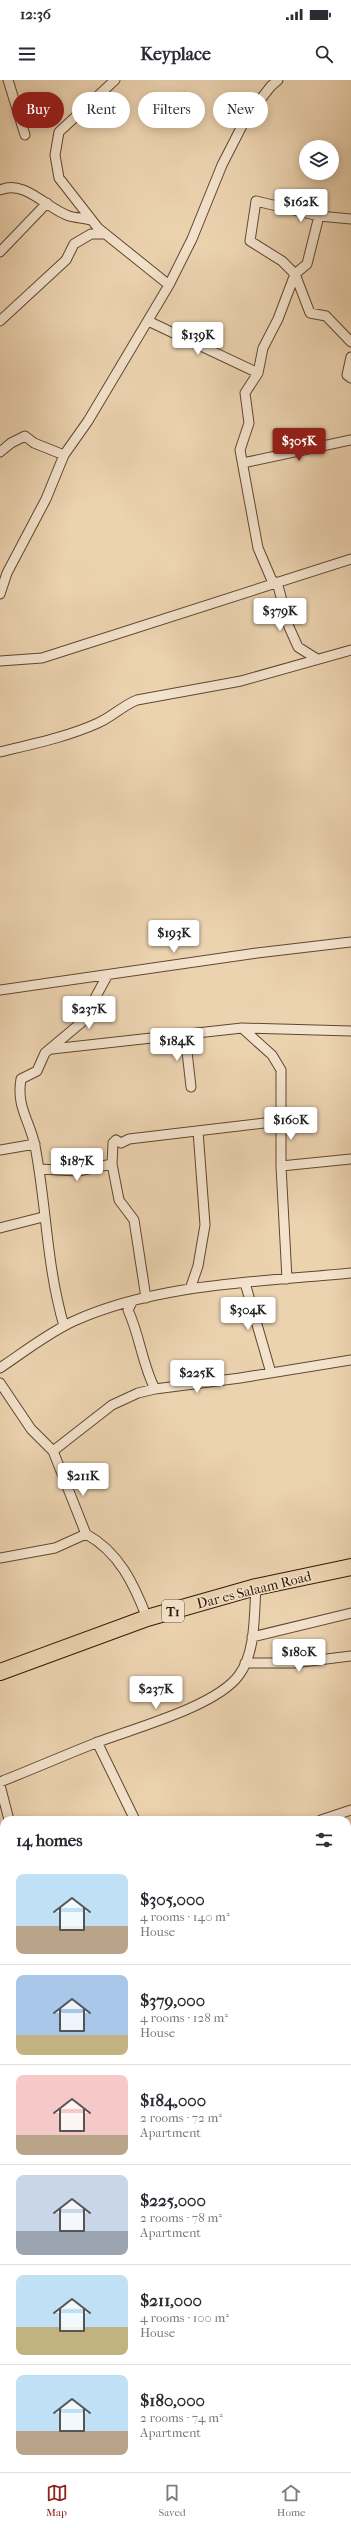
<!DOCTYPE html>
<html lang="en">
<head>
<meta charset="utf-8">
<style>
  body { margin:0; font-family:"IM FELL French Canon",serif; background:#f2f2f3; color:#2b2b33; height:100vh; display:flex; flex-direction:column; font-size:15px; white-space:nowrap }
  * { box-sizing:border-box; margin:0 }
  p { font-size:13px; color:#7c7c81 }
  .icon { flex:none; width:22px; height:22px; fill:none; stroke:currentColor; stroke-width:2; stroke-linecap:round; stroke-linejoin:round }
  .map { position:relative; flex:1; overflow:hidden }
  .side { position:absolute; left:0px; top:1736px; width:351px; height:656px; display:flex; flex-direction:column; background:#fff; border-radius:12px 12px 0 0; box-shadow:0 2px 10px #0003 }
  .side>* { flex:none }
  .guide { position:absolute; left:12px; top:12px; width:327px; height:36px; display:flex; gap:8px }
  .buttons { position:absolute; left:299px; top:60px; display:grid; gap:8px }
  .buttons a { display:grid; place-items:center; width:40px; height:40px; border-radius:50%; background:#fff; box-shadow:0 2px 10px #0003; font-size:20px }
  .price { position:absolute; translate:-50% -34px; padding:0 9px; border-radius:4px; background:#fff; color:#222; font-size:13px; line-height:26px; filter:drop-shadow(0 1px 2px #0008) }
  .price::after { content:''; position:absolute; left:50%; top:24px; width:12px; height:9px; margin-left:-6px; background:inherit; clip-path:polygon(0 0,100% 0,50% 100%) }
  .price.on { background:#8f2418; color:#fff }
  ul { padding:0; list-style:none }
  li { display:flex; align-items:center; gap:12px; height:100px; padding:0 16px }
  li+li { border-top:1px solid #e1e1e2 }
  li span { display:grid; place-items:center; flex:none; width:112px; height:80px; border-radius:8px; color:#555 }
  li>.icon { margin-inline-start:auto }
  span .icon { width:48px; height:48px; fill:#fffc; stroke-width:1 }
  li b { font-size:17px }
  h2 { display:flex; justify-content:space-between; align-items:center; height:48px; padding:0 16px; font-size:17px }
  .tag { padding:0 14px; border-radius:18px; background:#fff; box-shadow:0 2px 10px #0003; font-size:14px; line-height:36px }
  .tag.on { background:#8f2418; color:#fff }
  .status { display:flex; justify-content:space-between; align-items:center; height:28px; padding:0 20px; background:#fff; direction:ltr }
  .status svg { height:11px; fill:currentColor }
  header { display:flex; justify-content:space-between; align-items:center; height:52px; padding:0 16px; background:#fff; font-size:18px; font-weight:700 }
  .menu { display:flex; justify-content:space-around; align-items:center; height:56px; border-top:1px solid #e1e1e2; background:#fff; font-size:11px; color:#7c7c81 }
  .menu a { display:grid; justify-items:center; gap:2px }
  .menu .on { color:#8f2418 }
  .map>svg:first-child { display:block }
</style>
</head>
<body>
<div class="status"><b>12:36</b><svg viewBox="0 0 49 12"><path d="M0 12V9h3v3zM5 12V6h3v6zM10 12V3h3v9zM15 12V0h3v12zM26 1h20v11H26zM47 4h2v5h-2z"/></svg></div>
<header><svg class="icon" aria-label="menu" viewBox="0 0 24 24"><path d="M4 6h16M4 12h16M4 18h16"/></svg>Keyplace<svg class="icon" aria-label="search" viewBox="0 0 24 24"><circle cx="10" cy="10" r="6"/><path d="M15 15l6 6"/></svg></header>
<div class="map">
<svg width="351" height="2392" viewBox="0 0 351 2392">
  <defs>
    <pattern id="grass-tufts" width="24" height="20" patternUnits="userSpaceOnUse"><rect width="24" height="20" fill="#ccb392"/><path d="M3 7l-1-3M5 7V3M7 7l1-3M15 17l-1-3M17 17v-4M19 17l1-3" fill="none" stroke="#b0997c"/></pattern>
  </defs>
  <rect width="100%" height="100%" fill="#ecd3b0"/>
  <filter id="stains"><feTurbulence type="fractalNoise" baseFrequency=".005" numOctaves="4"/><feColorMatrix values="0 0 0 0 .2 0 0 0 0 .09 0 0 0 0 .02 0 0 0 .5 -.17"/></filter>
  <radialGradient id="worn" r=".72"><stop offset=".6" stop-color="#630" stop-opacity="0"/><stop offset="1" stop-color="#630" stop-opacity=".3"/></radialGradient>
  <path fill="url(#grass-tufts)" stroke="#7f664a" d="M0 2294 4 2297V2388H124L126 2392H0Z"/>
  <g fill="none" stroke-linecap="round" stroke-linejoin="round">
    <defs>
      <path id="minor" d="M8 0 25 55
        M115 0 59 52 55 75 59 98 98 148 169 205
        M0 110C25 99 47 129 69 136 76 138 84 138 91 140
        M351 139 319 136 256 121 250 161 282 181 295 194 310 233 326 236 351 262
        M0 172 47 123
        M0 241 66 180 74 164 91 154H105
        M148 241 258 293
        M351 277 347 295 351 298
        M0 372 11 363 25 356 34 363 64 375
        M243 383 351 360
        M277 502 289 547 298 567 317 579
        M273 503 258 468 240 370 249 343 245 313 258 293 263 268 278 239 295 194 307 184 319 136
        M0 514 7 493 46 419 64 375 88 341 169 205 192 159 222 85 246 38 271 6 278 0
        M0 581 42 578 351 479
        M0 672C33 664 67 657 98 643 112 637 122 626 137 620L241 601 351 570
        M0 910 257 873 351 862
        M242 948 272 975 281 990V1086L287 1199
        M185 954 191 1007
        M52 969 242 948 351 951
        M0 1070 35 1064
        M281 1086 351 1079
        M39 1089 78 1091 112 1084
        M0 1148 43 1137
        M245 1203 271 1293
        M190 1209 198 1186 205 1145 198 1051
        M146 1218 134 1140 119 1120 112 1084 113 1063 116 1060 121 1063 129 1059 281 1041
        M132 1222 128 1230C140 1256 142 1284 155 1309
        M64 1246C46 1184 47 1128 35 1066 30 1041 16 1027 21 999L37 991 45 973 82 942 107 896
        M0 1288C24 1272 48 1253 74 1241 158 1203 260 1202 351 1193
        M0 1303 31 1349 53 1371 86 1454C119 1472 134 1504 147 1538
        M53 1371 112 1325 138 1313 155 1309 240 1298 351 1280
        M0 1478 55 1468 86 1454
        M252 1557 351 1533
        M245 1583H294L351 1576
        M97 1662 135 1740
        M0 1702C33 1689 65 1675 98 1662 135 1648 217 1626 239 1595 256 1572 254 1534 256 1507
        M0 1705 9 1740
        M321 1740 351 1730
        M0 1778 4 1776
        M0 1818 4 1823
        M347 1880 351 1879
        M347 2008 351 2007
        M347 2103 351 2118
        M0 2137 4 2135
        M347 2138 351 2137
        M347 2301 351 2303
        M222 2388 227 2392
        M235 2392 237 2388"/>
      <path id="trunk" d="M0 1592 147 1538 256 1507 351 1487"/>
    </defs>
    <use href="#minor" stroke="#60482e" stroke-width="11"/>
    <use href="#trunk" stroke="#321902" stroke-width="18"/>
    <use href="#minor" stroke="#f3e2cc" stroke-width="9"/>
    <use href="#trunk" stroke="#ecd3b0" stroke-width="16"/>
  </g>
  <g text-anchor="middle" dominant-baseline="central" stroke-width="3" stroke-linejoin="round" paint-order="stroke">
    <rect fill="#f3e2cc" stroke="#6c553f" stroke-width="1" x="162" y="1520" width="22" height="22" rx="3"/>
    <g font-size="13" font-weight="bold" fill="#321902">
      <text x="173" y="1531">T1</text>
    </g>
    <g font-size="14" fill="#321902" stroke="#f3e2cc">
      <text transform="translate(254 1510) rotate(-14)">Dar es Salaam Road</text>
    </g>
  </g>
  <rect width="100%" height="100%" filter="url(#stains)"/>
  <rect width="100%" height="100%" fill="url(#worn)"/>
</svg>
<div class="buttons">
<a><svg class="icon" aria-label="layers" viewBox="0 0 24 24"><path d="M12 4l9 5-9 5-9-5zM3 14l9 5 9-5"/></svg></a>
</div>
<b class="price" style="left:301px;top:143px">$162K</b>
<b class="price" style="left:198px;top:276px">$139K</b>
<b class="price on" style="left:299px;top:382px">$305K</b>
<b class="price" style="left:280px;top:552px">$379K</b>
<b class="price" style="left:174px;top:874px">$193K</b>
<b class="price" style="left:89px;top:950px">$237K</b>
<b class="price" style="left:177px;top:982px">$184K</b>
<b class="price" style="left:291px;top:1061px">$160K</b>
<b class="price" style="left:77px;top:1102px">$187K</b>
<b class="price" style="left:248px;top:1251px">$304K</b>
<b class="price" style="left:197px;top:1314px">$225K</b>
<b class="price" style="left:83px;top:1417px">$211K</b>
<b class="price" style="left:299px;top:1593px">$180K</b>
<b class="price" style="left:156px;top:1630px">$237K</b>
<div class="guide">
<a class="tag on">Buy</a>
<a class="tag">Rent</a>
<a class="tag">Filters</a>
<a class="tag">New</a>
</div>
<section class="side">
<h2>14 homes<svg class="icon" aria-label="filters" viewBox="0 0 24 24"><path d="M4 7h16M4 17h16"/><circle cx="9" cy="7" r="2"/><circle cx="15" cy="17" r="2"/></svg></h2>
<ul>
<li><span style="background:linear-gradient(#bfe0f5 65%,#b9a48a 0)"><svg class="icon" aria-label="home" viewBox="0 0 24 24"><path d="M3 11l9-7 9 7M6 9v11h12V9"/></svg></span><div><b>$305,000</b><p>4 rooms · 140 m²</p><p>House</p></div></li>
<li><span style="background:linear-gradient(#a9c7e8 75%,#c2b280 0)"><svg class="icon" aria-label="home" viewBox="0 0 24 24"><path d="M3 11l9-7 9 7M6 9v11h12V9"/></svg></span><div><b>$379,000</b><p>4 rooms · 128 m²</p><p>House</p></div></li>
<li><span style="background:linear-gradient(#f6c9c9 75%,#b9a48a 0)"><svg class="icon" aria-label="home" viewBox="0 0 24 24"><path d="M3 11l9-7 9 7M6 9v11h12V9"/></svg></span><div><b>$184,000</b><p>2 rooms · 72 m²</p><p>Apartment</p></div></li>
<li><span style="background:linear-gradient(#c9d6e8 70%,#9aa5b1 0)"><svg class="icon" aria-label="home" viewBox="0 0 24 24"><path d="M3 11l9-7 9 7M6 9v11h12V9"/></svg></span><div><b>$225,000</b><p>2 rooms · 78 m²</p><p>Apartment</p></div></li>
<li><span style="background:linear-gradient(#bfe0f5 65%,#c2b280 0)"><svg class="icon" aria-label="home" viewBox="0 0 24 24"><path d="M3 11l9-7 9 7M6 9v11h12V9"/></svg></span><div><b>$211,000</b><p>4 rooms · 100 m²</p><p>House</p></div></li>
<li><span style="background:linear-gradient(#bfe0f5 70%,#b9a48a 0)"><svg class="icon" aria-label="home" viewBox="0 0 24 24"><path d="M3 11l9-7 9 7M6 9v11h12V9"/></svg></span><div><b>$180,000</b><p>2 rooms · 74 m²</p><p>Apartment</p></div></li>
</ul>
</section>
</div>
<nav class="menu">
<a class="on"><svg class="icon" aria-label="map" viewBox="0 0 24 24"><path d="M3 6l6-2 6 2 6-2v14l-6 2-6-2-6 2zM9 4v14M15 6v14"/></svg>Map</a>
<a><svg class="icon" aria-label="saved" viewBox="0 0 24 24"><path d="M7 4h10v16l-5-4-5 4z"/></svg>Saved</a>
<a><svg class="icon" aria-label="home" viewBox="0 0 24 24"><path d="M3 11l9-7 9 7M6 9v11h12V9"/></svg>Home</a>
</nav>
</body>
</html>
